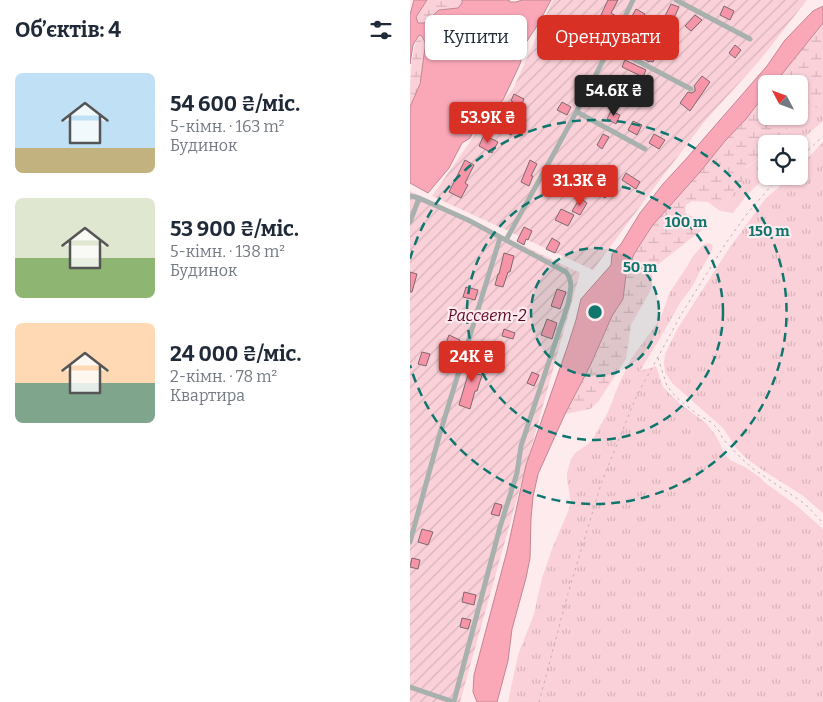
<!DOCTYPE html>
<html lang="uk">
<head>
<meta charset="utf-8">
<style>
  body { margin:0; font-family:Bitter,serif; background:#f6f6f7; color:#1f2937; height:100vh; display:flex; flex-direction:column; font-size:19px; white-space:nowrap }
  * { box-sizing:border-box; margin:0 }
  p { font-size:16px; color:#747a83 }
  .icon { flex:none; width:28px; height:28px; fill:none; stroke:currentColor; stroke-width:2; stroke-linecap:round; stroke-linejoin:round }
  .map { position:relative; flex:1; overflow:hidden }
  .details { display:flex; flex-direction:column; background:#fff; width:410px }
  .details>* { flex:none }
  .guide { position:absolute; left:15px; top:15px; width:322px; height:45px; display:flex; gap:10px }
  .needle { width:32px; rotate:311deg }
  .tools { position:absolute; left:348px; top:75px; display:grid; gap:10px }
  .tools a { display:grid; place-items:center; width:50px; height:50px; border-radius:8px; background:#fff; box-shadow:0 1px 4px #0004; font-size:25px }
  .price { position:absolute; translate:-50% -42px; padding:0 11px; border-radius:5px; background:#d93025; color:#fff; font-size:16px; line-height:32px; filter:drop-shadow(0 1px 2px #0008) }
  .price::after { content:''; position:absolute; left:50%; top:30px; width:15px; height:11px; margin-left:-8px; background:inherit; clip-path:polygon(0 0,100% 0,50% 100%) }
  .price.on { background:#222; color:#fff }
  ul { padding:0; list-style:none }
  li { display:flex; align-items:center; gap:15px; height:125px; padding:0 15px }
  li span { display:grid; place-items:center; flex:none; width:140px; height:100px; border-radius:8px; color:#555 }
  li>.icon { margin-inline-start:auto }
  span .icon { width:60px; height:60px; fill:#fffc; stroke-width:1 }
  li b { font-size:21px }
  h2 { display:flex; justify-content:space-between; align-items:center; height:60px; padding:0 15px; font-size:21px }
  .pill { padding:0 18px; border-radius:8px; background:#fff; box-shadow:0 1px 4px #0004; font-size:18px; line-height:45px }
  .pill.on { background:#d93025; color:#fff }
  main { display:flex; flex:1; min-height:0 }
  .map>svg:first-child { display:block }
</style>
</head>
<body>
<main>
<section class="details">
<h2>Об’єктів: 4<svg class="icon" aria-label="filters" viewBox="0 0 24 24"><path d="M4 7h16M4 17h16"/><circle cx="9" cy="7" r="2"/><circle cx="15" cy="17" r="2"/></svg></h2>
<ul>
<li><span style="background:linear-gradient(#bfe0f5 75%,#c2b280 0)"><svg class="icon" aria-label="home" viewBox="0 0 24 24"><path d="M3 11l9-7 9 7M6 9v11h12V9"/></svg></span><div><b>54 600 ₴/міс.</b><p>5-кімн. · 163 m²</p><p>Будинок</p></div></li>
<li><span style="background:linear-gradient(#dfe7d0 60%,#8fb573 0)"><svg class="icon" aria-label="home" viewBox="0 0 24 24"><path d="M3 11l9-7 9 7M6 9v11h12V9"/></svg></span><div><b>53 900 ₴/міс.</b><p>5-кімн. · 138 m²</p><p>Будинок</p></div></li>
<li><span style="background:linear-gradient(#ffd9b3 60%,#7fa58c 0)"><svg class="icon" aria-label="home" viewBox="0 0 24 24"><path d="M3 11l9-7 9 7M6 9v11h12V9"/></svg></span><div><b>24 000 ₴/міс.</b><p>2-кімн. · 78 m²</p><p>Квартира</p></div></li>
</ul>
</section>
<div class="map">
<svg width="413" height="702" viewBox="0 0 413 702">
  <defs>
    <pattern id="grass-tufts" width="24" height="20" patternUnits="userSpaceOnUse" patternTransform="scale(1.25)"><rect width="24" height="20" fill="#fad1d8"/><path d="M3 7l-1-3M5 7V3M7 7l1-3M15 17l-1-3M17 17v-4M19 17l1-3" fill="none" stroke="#d8b4ba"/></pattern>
    <pattern id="wetland-marsh" width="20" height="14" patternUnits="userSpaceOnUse" patternTransform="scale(1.25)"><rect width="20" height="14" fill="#fad1d8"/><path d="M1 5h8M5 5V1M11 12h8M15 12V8" fill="none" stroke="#d8b4ba"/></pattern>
    <pattern id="garden-furrows" width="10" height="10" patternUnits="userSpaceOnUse" patternTransform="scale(1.25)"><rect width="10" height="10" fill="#fad1d8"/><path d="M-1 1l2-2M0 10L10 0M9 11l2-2" fill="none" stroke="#d8b4ba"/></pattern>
  </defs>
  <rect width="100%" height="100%" fill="#feebee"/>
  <path fill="url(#grass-tufts)" d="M413 102V121L387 144H357L372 141 380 122 406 108Z
    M413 142V513L392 495 351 469 336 458 327 449 313 428 262 383 255 372 254 363 255 354 268 328 318 250 350 206 356 198 368 188 377 176H389V164L396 160Z
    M356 146V176L336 196 323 213 310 211 336 176 335 169 352 156Z
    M298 243 303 245 301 253 290 271 284 284 270 303 252 335 230 371 246 366 253 387 269 403 296 423 306 436 316 456 320 460 335 467 351 478 354 482 386 505 413 529V702H98L108 655 124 614 132 578 142 549 159 509 161 502 157 480V473L161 459 165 453 177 445 182 440 198 412 209 384 221 359 250 319 260 292 276 268 283 256 292 246Z"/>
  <path fill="url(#wetland-marsh)" d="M17 0H52V3L48 8C43 9 40 9 35 9 26 9 20 17 14 23H8L6 17Z
    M413 23V102L406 108 380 122 372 141 356 144 352 156 335 168 339 169 336 176 310 211 298 202 282 201 276 205 275 213 292 223V230L246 266 242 272V286L239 293 221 325 216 359 188 402 180 409 155 414 180 366 202 316 213 299 216 275 224 254 242 226 290 172 315 141 336 119 356 93V116H389V84H364Z
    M9 35 12 36 15 42 13 66 8 90 0 107C0 86 0 52 9 35Z"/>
  <path fill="url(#garden-furrows)" d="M143 0H397L350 60 295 121 240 193 183 270 22 196 64 136 103 89Z
    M0 191 170 273 50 702H0Z"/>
  <path fill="#faa8b8" stroke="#c28692" d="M4 0H17L6 17 8 23H14L29 10 48 8 52 3V0H99L100 2H106L112 0H141L127 26 115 44 110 64 93 100 71 118 60 138 52 143 39 168 18 193 0 183V107L10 84 15 48V42L12 36 9 35 3 45 0 64V15Z
    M413 6V23L364 84H356V93L336 119 315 141 290 172 242 226 224 254 216 275 213 299 202 316 180 366 155 414 128 474 123 497 121 518 120 558 116 578 102 629 98 661 87 702H67L63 692 64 675 97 551 116 465 157 348 166 320 171 299 201 265 202 254 211 244 230 213 253 184 276 159 357 66 375 40 403 11Z"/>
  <path fill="#f894a8" stroke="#7d696c" d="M198 0H208L201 13 206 16 202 23 190 17Z
    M261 4 269 7 263 20 255 16Z
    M314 6 324 11 320 20 310 15Z
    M226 9 235 14 229 23 221 18Z
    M183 15 191 20 186 29 178 24Z
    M285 15 292 20 281 31 275 26Z
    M325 45 331 50 325 58 319 53Z
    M238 50 244 52 243 54 246 55 243 62 240 61 239 62 234 59Z
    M215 60 236 70 233 77 212 67Z
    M292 76 300 82 280 111 270 103 278 92 282 93 285 91V88L284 86Z
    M104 94 114 99 111 106 101 101Z
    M152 102 161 107 157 115 147 110Z
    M201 111 210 115 206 124 197 119Z
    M96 119 107 124 101 135 90 129Z
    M223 121 232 125 227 135 218 130Z
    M193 134 199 137 192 149 187 145Z
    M244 134 255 140 249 149 239 143Z
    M74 135 88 142 82 153 69 146Z
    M55 160 64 165 55 183 58 185 51 198 39 192Z
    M120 160 127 164 121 176H123L119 186 111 182Z
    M216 173 230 182 226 189 212 180Z
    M195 184 202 189 195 198 188 193Z
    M170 198 177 203 170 215 162 211Z
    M151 209 164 215 158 226 145 220Z
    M114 227 122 231 118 240 116 239 114 245 107 241Z
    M142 238 150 243 145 253 136 249Z
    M94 253 104 256 100 272H98L93 287 85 285 88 274H89Z
    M0 272 7 274 2 292H0Z
    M56 287 68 290 65 300 53 297Z
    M147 289 156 292 150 309 141 306Z
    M137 319 147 323 142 339 131 335Z
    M94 329 105 333 103 339 92 336Z
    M39 335 50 340 47 350 35 346Z
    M12 352 20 354 16 366 8 364Z
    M64 354 73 357 67 374 72 375 67 391H65L60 409 49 405Z
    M122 372 129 375 124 386 117 383Z
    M85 503 92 505 89 516 81 514Z
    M12 529 23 532 18 545 8 542Z
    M2 558 10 560 8 569 0 567Z
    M54 592 66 595 64 605 52 602Z
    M52 618 61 620 58 629 50 627Z"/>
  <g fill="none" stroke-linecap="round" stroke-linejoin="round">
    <path stroke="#bfafb1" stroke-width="1" stroke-dasharray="2.5 4" stroke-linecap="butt" d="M389 159 413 136
      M248 358 257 386 266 397 288 415 301 422 308 429 313 439 329 456 342 468 395 504 413 523
      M129 702 157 597 191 484 226 397 272 313 314 246 336 215 361 186 371 176"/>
    <path stroke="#a8b1ad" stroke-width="5" d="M266 0 340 39
      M201 47 281 89
      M167 112 235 149
      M0 196 9 198 58 220 156 272C164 282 160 293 158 304L111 446 107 473 90 527 44 701
      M0 222 9 198
      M96 240C140 161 184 82 223 0
      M0 542 30 433 90 238
      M0 687 44 702"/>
  </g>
  <circle cx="185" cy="312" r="64" fill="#0f766e" fill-opacity=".12"/>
  <g fill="none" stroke="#0f766e" stroke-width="2.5" stroke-dasharray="9 6">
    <circle cx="185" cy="312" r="64"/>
    <circle cx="185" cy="312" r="128"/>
    <path d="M0 259A192 192 0 1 1 0 365"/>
  </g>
  <g text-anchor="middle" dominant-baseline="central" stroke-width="4.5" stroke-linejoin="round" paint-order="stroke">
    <g font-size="16" font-style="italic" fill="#5f0427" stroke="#feebee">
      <text x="77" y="315">Рассвет-2</text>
    </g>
  </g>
  <circle cx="185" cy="312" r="8" fill="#0f766e" stroke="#feebee" stroke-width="2.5"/>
  <g font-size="15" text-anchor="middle" font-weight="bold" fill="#0f766e" stroke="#feebee" stroke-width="4.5" stroke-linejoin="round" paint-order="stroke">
    <text x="276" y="227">100 m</text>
    <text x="359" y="236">150 m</text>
    <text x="230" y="272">50 m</text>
  </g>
</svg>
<div class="tools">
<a><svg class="needle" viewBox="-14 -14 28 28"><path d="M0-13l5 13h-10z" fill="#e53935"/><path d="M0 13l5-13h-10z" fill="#747a83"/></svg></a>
<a><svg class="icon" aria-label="locate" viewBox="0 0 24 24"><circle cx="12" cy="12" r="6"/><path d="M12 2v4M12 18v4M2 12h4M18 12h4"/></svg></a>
</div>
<b class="price on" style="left:204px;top:117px">54.6K ₴</b>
<b class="price" style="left:78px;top:144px">53.9K ₴</b>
<b class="price" style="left:170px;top:207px">31.3K ₴</b>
<b class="price" style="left:62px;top:383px">24K ₴</b>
<div class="guide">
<a class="pill">Купити</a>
<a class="pill on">Орендувати</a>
</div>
</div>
</main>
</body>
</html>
